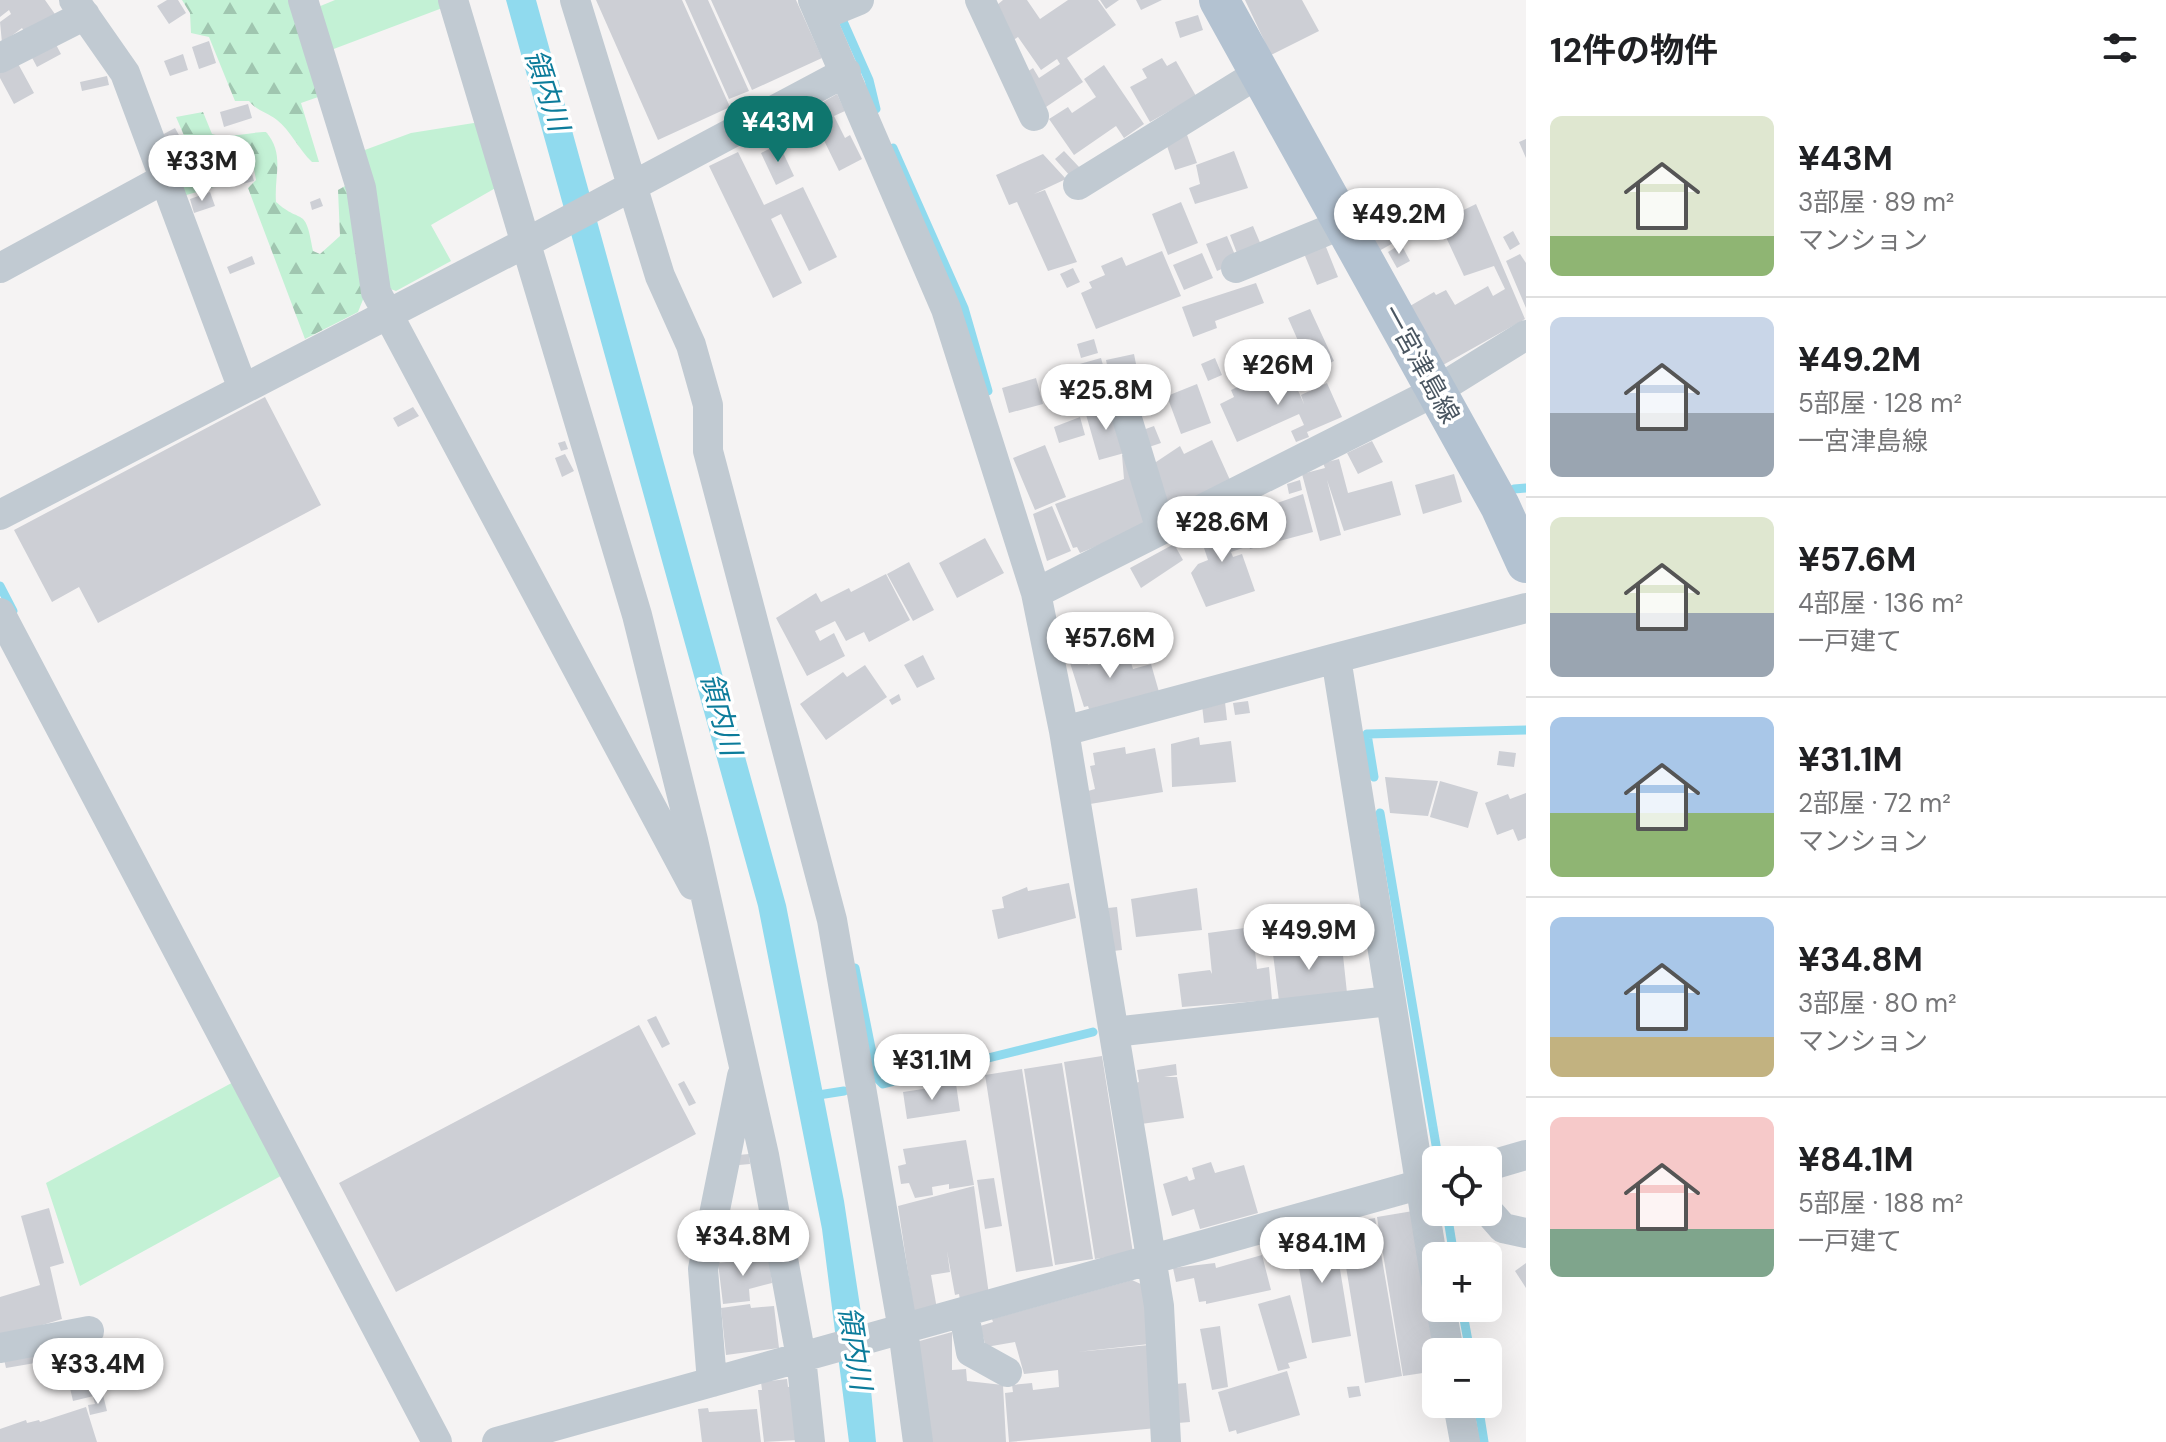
<!DOCTYPE html>
<html lang="ja">
<head>
<meta charset="utf-8">
<style>
  body { margin:0; font-family:"DM Sans","Noto Sans JP",sans-serif; background:#f2f2f2; color:#202124; height:100vh; display:flex; flex-direction:column; font-size:30px; white-space:nowrap }
  * { box-sizing:border-box; margin:0 }
  p { font-size:26px; color:#757577 }
  .icon { flex:none; width:44px; height:44px; fill:none; stroke:currentColor; stroke-width:2; stroke-linecap:round; stroke-linejoin:round }
  .map { position:relative; flex:1; overflow:hidden }
  .side { display:flex; flex-direction:column; background:#fff; width:640px }
  .side>* { flex:none }
  .buttons { position:absolute; left:1422px; top:1146px; display:grid; gap:16px }
  .buttons a { display:grid; place-items:center; width:80px; height:80px; border-radius:12px; background:#fff; box-shadow:0 8px 32px #0002; font-size:40px }
  .price { position:absolute; translate:-50% -68px; padding:0 18px; border-radius:28px; background:#fff; color:#222; font-size:26px; line-height:52px; filter:drop-shadow(0 2px 4px #0008) }
  .price::after { content:''; position:absolute; left:50%; top:48px; width:24px; height:18px; margin-left:-12px; background:inherit; clip-path:polygon(0 0,100% 0,50% 100%) }
  .price.on { background:#0f766e; color:#fff }
  ul { padding:0; list-style:none }
  li { display:flex; align-items:center; gap:24px; height:200px; padding:0 24px }
  li+li { border-top:2px solid #e0e0e0 }
  li span { display:grid; place-items:center; flex:none; width:224px; height:160px; border-radius:12px; color:#555 }
  li>.icon { margin-inline-start:auto }
  span .icon { width:96px; height:96px; fill:#fffc; stroke-width:1 }
  li b { font-size:34px }
  h2 { display:flex; justify-content:space-between; align-items:center; height:96px; padding:0 24px; font-size:34px }
  main { display:flex; flex:1; min-height:0 }
  .map>svg:first-child { display:block }
</style>
</head>
<body>
<main>
<div class="map">
<svg width="1526" height="1442" viewBox="0 0 1526 1442">
  <defs>
    <pattern id="forest-firs" width="22" height="20" patternUnits="userSpaceOnUse" patternTransform="scale(2)"><rect width="22" height="20" fill="#c3f1d5"/><path d="M5 1l3.5 6h-7zM16 11l3.5 6h-7z" fill="#a0c6b0"/></pattern>
  </defs>
  <rect width="100%" height="100%" fill="#f5f3f3"/>
  <path fill="#c3f1d5" d="M335 0H443L445 7 331 50 318 7Z
    M480 122 499 186 431 225 451 261 396 291 385 287 362 151 411 133Z
    M239 1079 288 1172 80 1286 46 1183Z"/>
  <path fill="url(#forest-firs)" d="M182 0H289L321 96 301 103 319 162H312C299 150 290 130 277 120 267 112 257 111 249 101H235L209 37 191 33 190 13Z
    M203 112 212 134C226 139 250 132 266 132 285 154 274 175 276 202 303 226 305 204 313 251L320 254 340 236 338 190 345 186 351 190 364 297 358 312 305 339 248 188 256 180 252 159 225 165 224 184 183 196 171 157 189 147 176 117Z"/>
  <path fill="#90daee" d="M506 0H536L786 905 844 1201 868 1359 876 1442H849L822 1229 758 906Z"/>
  <g fill="none" stroke-linecap="round" stroke-linejoin="round">
    <path stroke="#90daee" stroke-width="9" d="M842 19 869 80 876 109
      M893 148 964 308 988 391
      M1514 489 1526 488
      M0 586 13 611
      M1374 777 1367 734 1526 730
      M1380 813 1437 1151
      M855 968 877 1078 883 1084 1093 1032
      M812 1096 844 1091
      M1447 1213 1454 1256
      M1462 1308 1470 1352
      M1478 1404 1484 1442"/>
  </g>
  <path fill="#cdcfd5" d="M0 0H45L57 17 25 33 22 28 2 43 0 22 11 14 9 10 0 17Z
    M167 0H178L186 13 169 24 157 6Z
    M596 0H682L730 107 658 140Z
    M685 0H708L749 91 729 99Z
    M711 0H796L822 58 752 90Z
    M1003 0H1027L1040 19 1068 0H1098L1116 25 1067 58 1083 82 1046 107 1021 76 1033 68 1039 78 1060 64 1057 59 1041 70 1018 37 1012 41 991 10Z
    M1100 0H1119L1106 9Z
    M1136 0H1162L1141 10Z
    M1245 0H1302L1319 31 1271 55Z
    M1198 15 1203 30 1180 38 1175 22Z
    M53 39 61 54 37 67 29 52Z
    M209 41 216 63 199 69 192 47Z
    M183 54 188 70 170 76 164 61Z
    M1162 58 1167 66 1176 61 1196 96 1150 122 1130 87 1147 78 1142 69Z
    M16 60 34 93 14 104 0 78V69Z
    M1104 65 1144 124 1124 138 1116 126 1074 155 1049 119 1068 107 1072 113 1096 97 1084 79Z
    M107 76 109 85 82 91 80 82Z
    M837 94 845 111 834 116 845 138 850 135 862 159 839 171 809 110Z
    M248 104 252 118 224 127 220 112Z
    M175 128 185 146 169 154 160 136Z
    M1186 132 1197 163 1175 170 1165 140Z
    M1526 139V158L1519 142Z
    M779 144 794 176 776 185 761 153Z
    M1064 151 1080 168 1070 176 1055 159Z
    M1234 151 1248 188 1195 204 1189 188 1200 184 1196 165Z
    M738 152 764 205 803 187 837 257 809 271 781 214 771 219 802 283 773 298 709 166Z
    M1043 154 1066 179 1034 194 1045 190 1077 262 1048 271 1017 202 1009 205 996 175Z
    M248 161 254 181 234 186 228 167Z
    M210 192 215 206 194 213 190 199Z
    M320 198 323 206 312 210 310 202Z
    M1181 202 1198 243 1168 255 1152 214Z
    M1476 204 1525 319 1443 365 1410 306 1434 292 1436 295 1446 290 1455 305 1488 286 1493 296 1505 289 1494 266 1464 276 1439 222Z
    M1391 218 1402 238 1379 251 1369 231Z
    M1253 226 1264 252 1240 261 1230 235Z
    M1513 231 1520 244 1510 250 1503 237Z
    M1227 236 1238 262 1217 271 1206 244Z
    M1324 242 1338 277 1317 285 1303 251Z
    M1401 244 1410 261 1397 268 1388 252Z
    M1162 251 1181 296 1096 329 1081 293 1092 288 1089 282 1105 275 1101 266 1122 257 1126 266Z
    M1202 253 1213 278 1184 290 1173 265Z
    M1520 254 1526 263V308L1506 261Z
    M252 256 255 264 230 274 227 267Z
    M1073 268 1080 282 1067 288 1060 274Z
    M1256 283 1264 303 1215 321 1217 328 1193 337 1182 307Z
    M1310 309 1334 361 1295 379 1290 369 1307 361 1288 318Z
    M1094 339 1098 353 1081 358 1077 344Z
    M1134 354 1139 379 1111 385 1106 360Z
    M1101 358 1113 401 1064 416 1051 372Z
    M1215 358 1222 375 1208 381 1201 364Z
    M1289 370 1304 404 1301 395 1327 383 1342 417 1307 432 1309 437 1296 442 1291 431 1304 425 1299 414 1237 442 1220 404 1234 397 1231 390 1248 382 1250 387Z
    M1036 378 1043 404 1009 413 1002 388Z
    M1197 384 1211 423 1181 434 1167 396Z
    M265 397 321 505 98 623 79 587 52 602 14 530Z
    M1114 403 1128 452 1099 460 1085 411Z
    M413 407 419 416 398 427 393 418Z
    M1080 417 1085 435 1059 443 1054 427Z
    M1154 426 1161 443 1146 448 1140 431Z
    M1212 440 1230 480 1171 509 1150 466 1180 446 1184 454Z
    M565 441 568 449 561 451 558 443Z
    M1372 441 1383 462 1358 474 1347 453Z
    M1045 445 1066 497 1035 510 1013 458Z
    M1128 453 1150 524 1080 553 1077 547 1073 548 1055 504 1124 479 1122 455Z
    M565 454 574 471 562 477 555 458Z
    M1339 459 1348 493 1392 481 1401 515 1344 531 1327 480 1341 535 1320 541 1302 474 1325 468 1323 463Z
    M1454 474 1462 502 1423 514 1415 485Z
    M1300 480 1302 490 1289 494 1287 484Z
    M1303 494 1313 532 1250 549 1236 510 1248 507 1253 525 1261 523 1257 510Z
    M1052 506 1071 551 1047 561 1033 514Z
    M1231 512 1243 548 1231 552 1233 557 1242 554 1255 591 1206 607 1191 573 1198 564 1208 560 1198 530Z
    M985 538 1004 573 957 598 939 563Z
    M1174 544 1183 560 1141 588 1130 568Z
    M909 562 934 610 913 621 887 574Z
    M886 574 910 620 869 642 864 632 846 641 835 621 815 631 820 641 834 633 845 656 807 676 776 618 816 593 821 602 849 588 851 592Z
    M1081 643 1088 665 1128 653 1133 669 1151 664 1159 692 1090 712 1088 706 1084 707 1065 647Z
    M923 655 935 679 917 688 904 665Z
    M865 665 887 697 826 740 800 704 843 672 847 677Z
    M899 694 901 700 892 705 889 700Z
    M1248 701 1250 713 1235 715 1233 703Z
    M1225 702 1227 720 1204 723 1202 705Z
    M1199 737 1200 745 1231 741 1236 782 1172 787 1171 744Z
    M1125 747 1126 754 1155 748 1163 792 1090 804 1088 791 1095 789 1090 766 1095 765 1093 753Z
    M1499 751 1516 753 1514 767 1497 765Z
    M1385 777 1438 781 1428 816 1390 813Z
    M1440 781 1478 792 1468 828 1430 817Z
    M1526 793V838L1518 841 1513 829 1497 835 1485 803 1508 794 1510 799Z
    M1069 883 1076 918 998 939 992 910 1004 908 1002 897 1027 887 1028 891Z
    M1197 888 1202 930 1136 937 1131 899Z
    M1117 907 1122 950 1113 951 1108 908Z
    M1252 927 1253 935 1266 934 1267 950 1255 951 1257 969 1269 967 1272 1000 1182 1007 1178 974 1210 970 1212 974 1208 933Z
    M1303 943V951L1342 946 1347 993 1279 1001 1273 954H1279L1278 946Z
    M656 1016 670 1044 662 1048 647 1020Z
    M639 1025 696 1134 396 1292 339 1183Z
    M1102 1056 1133 1253 1095 1259 1064 1062Z
    M1062 1063 1093 1259 1055 1265 1024 1069Z
    M1176 1064 1177 1075 1164 1077H1177L1184 1118 1141 1124 1135 1083 1139 1082 1137 1070Z
    M1022 1069 1053 1266 1016 1272 985 1075Z
    M684 1081 696 1103 689 1106 678 1084Z
    M956 1084 960 1111 907 1119 903 1092Z
    M966 1140 974 1185 949 1189V1184L932 1187 933 1195 915 1198 909 1183 901 1184 898 1166 906 1164 903 1149Z
    M749 1154 750 1164 739 1165 738 1155Z
    M1211 1162 1215 1173 1244 1165 1258 1213 1200 1229 1194 1209 1172 1216 1163 1184 1187 1176 1189 1181 1195 1179 1192 1168Z
    M994 1178 1002 1226 985 1229 977 1180Z
    M974 1186 989 1295 960 1300 959 1294 955 1295 947 1251 950 1272 931 1275 937 1309 914 1312 898 1206Z
    M49 1208 64 1263 50 1267 62 1319 0 1338V1297L40 1285 21 1216Z
    M1413 1211 1437 1352 1436 1371 1403 1376 1377 1217Z
    M1375 1218 1402 1376 1365 1383 1339 1224Z
    M1333 1227 1351 1336 1312 1343 1293 1234Z
    M1262 1255 1271 1290 1206 1304V1301L1199 1302 1194 1278 1176 1282 1173 1268 1215 1263 1216 1268Z
    M769 1257 772 1283 749 1289 750 1301 723 1304 718 1263Z
    M1526 1263V1288L1515 1271Z
    M1132 1280 1143 1285 1149 1344 1077 1352 1149 1345 1157 1428 1009 1442 1005 1393 1013 1392 1012 1385 1032 1383 1033 1390 1059 1387 1058 1370 1024 1374 1015 1342 986 1347 980 1326 993 1322 992 1319Z
    M1290 1295 1307 1358 1288 1363 1290 1368 1278 1371 1258 1304Z
    M750 1304 751 1308 774 1306 779 1348 726 1355 721 1308Z
    M1220 1326 1228 1387 1212 1390 1200 1329Z
    M952 1332V1370L966 1369 967 1381 1003 1385 1006 1442H930L916 1342Z
    M90 1339 102 1394 73 1401 67 1375 51 1379 44 1349Z
    M39 1349 41 1362 6 1368 3 1355Z
    M1287 1371 1300 1415 1237 1434 1236 1430 1229 1432 1218 1392Z
    M787 1379 788 1387 792 1386 798 1440 764 1442 758 1390H762L761 1382Z
    M1186 1383 1190 1422 1178 1423 1175 1384Z
    M1359 1386 1361 1396 1349 1398 1347 1387Z
    M103 1395 107 1411 90 1415 88 1405 95 1404 93 1397Z
    M86 1407 97 1442H0V1429L26 1420 27 1423 39 1420 40 1422Z
    M708 1408 709 1412 757 1409 761 1442H702L698 1409Z"/>
  <g fill="none" stroke-linecap="round" stroke-linejoin="round">
    <path stroke="#c1cad2" stroke-width="30" d="M74 0 125 73 243 389
      M303 0 361 188 376 292 693 885
      M453 0 637 615 693 840 764 1155 801 1357 810 1442
      M575 0 660 276 691 345 708 405V451L832 920 903 1330 918 1442
      M813 0 946 309 1036 593 1064 731 1159 1306 1166 1442
      M980 0 1034 116
      M820 16 859 0
      M0 58 85 15
      M1078 185 1259 73
      M0 268 164 179
      M1236 268 1343 224
      M1126 415 1161 530
      M0 515 537 237 846 72
      M1036 593 1436 391 1526 335
      M0 613 437 1442
      M1064 731 1336 658
      M1114 1032 1390 1001
      M1488 1166 1526 1155
      M1488 1211 1503 1228 1526 1233
      M1436 1282 1336 658 1526 608
      M1441 1308 1449 1352
      M964 1314 971 1352 1007 1372
      M0 1348 89 1331
      M712 1382 703 1269 742 1076
      M1458 1404 1465 1442
      M497 1442 1436 1180"/>
    <path stroke="#b3c2d1" stroke-width="40" d="M1219 0 1500 506 1526 563"/>
  </g>
  <g text-anchor="middle" dominant-baseline="central" stroke-width="7" stroke-linejoin="round" paint-order="stroke">
    <g font-size="26" fill="#4a5661" stroke="#fff">
      <text transform="translate(1421 364) rotate(61)">一宮津島線</text>
    </g>
    <g font-size="28" font-style="italic" fill="#0c7c9b" stroke="#fff">
      <text transform="translate(547 90) rotate(72)">領内川</text>
      <text transform="translate(721 714) rotate(75)">領内川</text>
      <text transform="translate(855 1348) rotate(81)">領内川</text>
    </g>
  </g>
</svg>
<div class="buttons">
<a><svg class="icon" aria-label="locate" viewBox="0 0 24 24"><circle cx="12" cy="12" r="6"/><path d="M12 2v4M12 18v4M2 12h4M18 12h4"/></svg></a>
<a>+</a>
<a>−</a>
</div>
<b class="price on" style="left:778px;top:164px">¥43M</b>
<b class="price" style="left:202px;top:203px">¥33M</b>
<b class="price" style="left:1399px;top:256px">¥49.2M</b>
<b class="price" style="left:1278px;top:407px">¥26M</b>
<b class="price" style="left:1106px;top:432px">¥25.8M</b>
<b class="price" style="left:1222px;top:564px">¥28.6M</b>
<b class="price" style="left:1110px;top:680px">¥57.6M</b>
<b class="price" style="left:1309px;top:972px">¥49.9M</b>
<b class="price" style="left:932px;top:1102px">¥31.1M</b>
<b class="price" style="left:743px;top:1278px">¥34.8M</b>
<b class="price" style="left:1322px;top:1285px">¥84.1M</b>
<b class="price" style="left:98px;top:1406px">¥33.4M</b>
</div>
<section class="side">
<h2>12件の物件<svg class="icon" aria-label="filters" viewBox="0 0 24 24"><path d="M4 7h16M4 17h16"/><circle cx="9" cy="7" r="2"/><circle cx="15" cy="17" r="2"/></svg></h2>
<ul>
<li><span style="background:linear-gradient(#dfe7d0 75%,#8fb573 0)"><svg class="icon" aria-label="home" viewBox="0 0 24 24"><path d="M3 11l9-7 9 7M6 9v11h12V9"/></svg></span><div><b>¥43M</b><p>3部屋 · 89 m²</p><p>マンション</p></div></li>
<li><span style="background:linear-gradient(#c9d6e8 60%,#9aa5b1 0)"><svg class="icon" aria-label="home" viewBox="0 0 24 24"><path d="M3 11l9-7 9 7M6 9v11h12V9"/></svg></span><div><b>¥49.2M</b><p>5部屋 · 128 m²</p><p>一宮津島線</p></div></li>
<li><span style="background:linear-gradient(#dfe7d0 60%,#9aa5b1 0)"><svg class="icon" aria-label="home" viewBox="0 0 24 24"><path d="M3 11l9-7 9 7M6 9v11h12V9"/></svg></span><div><b>¥57.6M</b><p>4部屋 · 136 m²</p><p>一戸建て</p></div></li>
<li><span style="background:linear-gradient(#a9c7e8 60%,#8fb573 0)"><svg class="icon" aria-label="home" viewBox="0 0 24 24"><path d="M3 11l9-7 9 7M6 9v11h12V9"/></svg></span><div><b>¥31.1M</b><p>2部屋 · 72 m²</p><p>マンション</p></div></li>
<li><span style="background:linear-gradient(#a9c7e8 75%,#c2b280 0)"><svg class="icon" aria-label="home" viewBox="0 0 24 24"><path d="M3 11l9-7 9 7M6 9v11h12V9"/></svg></span><div><b>¥34.8M</b><p>3部屋 · 80 m²</p><p>マンション</p></div></li>
<li><span style="background:linear-gradient(#f6c9c9 70%,#7fa58c 0)"><svg class="icon" aria-label="home" viewBox="0 0 24 24"><path d="M3 11l9-7 9 7M6 9v11h12V9"/></svg></span><div><b>¥84.1M</b><p>5部屋 · 188 m²</p><p>一戸建て</p></div></li>
</ul>
</section>
</main>
</body>
</html>
